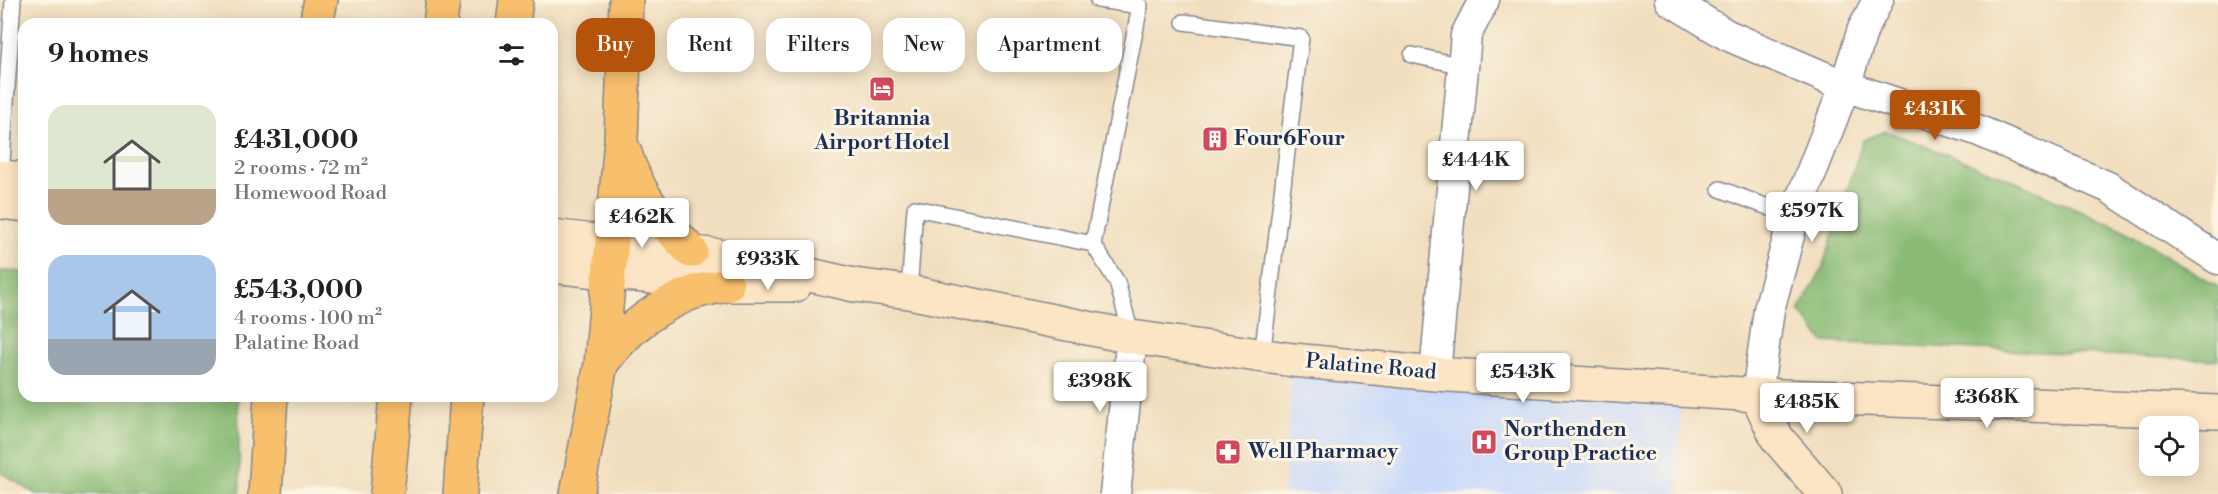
<!DOCTYPE html>
<html lang="en">
<head>
<meta charset="utf-8">
<style>
  body { margin:0; font-family:"Libre Bodoni",serif; background:#f6f6f6; color:#222; height:100vh; display:flex; flex-direction:column; font-size:22px; white-space:nowrap }
  * { box-sizing:border-box; margin:0 }
  p { font-size:20px; color:#767676 }
  .icon { flex:none; width:33px; height:33px; fill:none; stroke:currentColor; stroke-width:2; stroke-linecap:round; stroke-linejoin:round }
  .map { position:relative; flex:1; overflow:hidden }
  .side { position:absolute; left:18px; top:18px; width:540px; height:384px; display:flex; flex-direction:column; background:#fff; border-radius:18px; box-shadow:0 3px 15px #0003 }
  .side>* { flex:none }
  .hud { position:absolute; left:576px; top:18px; width:570px; height:54px; display:flex; gap:12px }
  .tools { position:absolute; left:2139px; top:416px; display:grid; gap:12px }
  .tools a { display:grid; place-items:center; width:60px; height:60px; border-radius:12px; background:#fff; box-shadow:0 3px 15px #0003; font-size:30px }
  .price { position:absolute; translate:-50% -51px; padding:0 14px; border-radius:6px; background:#fff; color:#222; font-size:20px; line-height:39px; filter:drop-shadow(0 2px 3px #0008) }
  .price::after { content:''; position:absolute; left:50%; top:36px; width:18px; height:14px; margin-left:-9px; background:inherit; clip-path:polygon(0 0,100% 0,50% 100%) }
  .price.active { background:#b45309; color:#fff }
  ul { padding:0; list-style:none }
  li { display:flex; align-items:center; gap:18px; height:150px; padding:0 30px }
  li span { display:grid; place-items:center; flex:none; width:168px; height:120px; border-radius:18px; color:#555 }
  li>.icon { margin-inline-start:auto }
  span .icon { width:72px; height:72px; fill:#fffc; stroke-width:1 }
  li b { font-size:26px }
  h2 { display:flex; justify-content:space-between; align-items:center; height:72px; padding:0 30px; font-size:26px }
  .pill { padding:0 21px; border-radius:18px; background:#fff; box-shadow:0 3px 15px #0003; font-size:21px; line-height:54px }
  .pill.active { background:#b45309; color:#fff }
  .map>svg:first-child { display:block }
</style>
</head>
<body>
<div class="map">
<svg width="2218" height="494" viewBox="0 0 2218 494">
  <rect width="100%" height="100%" fill="#fcf5e5"/>
  <filter id="ink" filterUnits="userSpaceOnUse"><feTurbulence type="fractalNoise" baseFrequency=".0167" numOctaves="2"/><feDisplacementMap in="SourceGraphic" scale="12" xChannelSelector="R" yChannelSelector="G"/><feConvolveMatrix kernelMatrix="1 2 1 2 8 2 1 2 1" color-interpolation-filters="sRGB"/></filter>
  <filter id="wash" filterUnits="userSpaceOnUse"><feTurbulence type="fractalNoise" baseFrequency=".008" numOctaves="4" result="noise"/><feDisplacementMap in="SourceGraphic" scale="24" xChannelSelector="R" yChannelSelector="G"/><feGaussianBlur stdDeviation="1.35" result="paint"/><feColorMatrix in="noise" values="0 0 0 0 0 0 0 0 0 0 0 0 0 0 0 0 0 1.4 0 .05"/><feComposite in="paint" operator="in"/></filter>
  <g filter="url(#wash)">
    <rect width="100%" height="100%" fill="#f1debe"/>
    <path fill="#ccdbfa" d="M1293 360 1681 390 1678 494H1284Z"/>
    <path fill="#89bb74" stroke="#527569" stroke-width="1.5" d="M1886 131 1998 174 2122 229 2218 287V360L1824 342 1799 311 1822 269 1863 140Z
      M0 271 24 272V396H238L240 494H36L0 472Z"/>
  </g>
  <g filter="url(#ink)">
    <g fill="none" stroke-linecap="round" stroke-linejoin="round">
      <defs>
        <path id="lane" d="M1184 22 1301 38 1262 356
          M1412 55 1463 66
          M1 177 13 0
          M1720 189 1794 217
          M1093 244 1117 282 1132 337
          M909 292 915 208 1093 244 1140 6 1098 0"/>
        <path id="street" d="M1670 0 1727 35 1845 86 1977 130 2108 187 2218 259
          M1435 374 1466 35 1484 0
          M1757 395 1769 310 1794 217 1845 86 1863 29 1878 0
          M1115 494 1132 337"/>
        <path id="secondary" d="M0 177 24 179
          M0 202 24 205
          M552 236 736 258 854 285 909 292 1132 337 1293 360 1435 374 1757 395 2218 412
          M552 266 727 285H795
          M1757 395 1777 438 1825 494"/>
        <path id="highway" d="M316 24 321 0
          M440 24 443 0
          M513 24 516 0
          M624 150C639 198 658 217 691 251
          M601 364C624 333 647 313 682 297 696 290 713 288 727 285
          M265 494 271 396
          M387 494 396 396
          M460 494 467 396
          M577 494 601 364 621 140 626 0"/>
      </defs>
      <use href="#lane" stroke="#86868e" stroke-width="18"/>
      <use href="#street" stroke="#86868e" stroke-width="33"/>
      <use href="#secondary" stroke="#86868e" stroke-width="36"/>
      <use href="#highway" stroke="#86868e" stroke-width="36"/>
      <use href="#lane" stroke="#fff" stroke-width="15"/>
      <use href="#street" stroke="#fff" stroke-width="30"/>
      <use href="#secondary" stroke="#fce5c4" stroke-width="33"/>
      <use href="#highway" stroke="#f8bf6c" stroke-width="33"/>
    </g>
  </g>
  <defs>
    <symbol id="hotel-square" viewBox="-11 -11 22 22"><rect x="-9" y="-9" width="18" height="18" rx="4" fill="#d1495b" stroke="#fcf5e5"/><path d="M-6-4.5h1.5V1H6V5H4.5V3h-9V5H-6ZM-4 0a1.8 1.8 0 1 1 3.6 0ZM.5 0V-2.5h3Q6-2.5 6 0Z" fill="#fff"/></symbol>
    <symbol id="building-square" viewBox="-11 -11 22 22"><rect x="-9" y="-9" width="18" height="18" rx="4" fill="#d1495b" stroke="#fcf5e5"/><path d="M-4-6H4V6H1V3H-1V6H-4ZM-2.5-4.3h1.7v1.8h-1.7ZM.8-4.3h1.7v1.8H.8ZM-2.5-1h1.7V.8h-1.7ZM.8-1h1.7V.8H.8Z" fill="#fff"/></symbol>
    <symbol id="hospital-square" viewBox="-11 -11 22 22"><rect x="-9" y="-9" width="18" height="18" rx="4" fill="#d1495b" stroke="#fcf5e5"/><path d="M-5-5h3v3.5h4V-5h3V5h-3V1.5h-4V5h-3Z" fill="#fff"/></symbol>
    <symbol id="pharmacy-square" viewBox="-11 -11 22 22"><rect x="-9" y="-9" width="18" height="18" rx="4" fill="#d1495b" stroke="#fcf5e5"/><path d="M-2-6h4v4h4v4h-4v4h-4v-4h-4v-4h4Z" fill="#fff"/></symbol>
  </defs>
  <g fill-rule="evenodd">
    <use href="#hotel-square" x="867" y="74" width="30" height="30"/>
    <use href="#building-square" x="1200" y="124" width="30" height="30"/>
    <use href="#hospital-square" x="1469" y="427" width="30" height="30"/>
    <use href="#pharmacy-square" x="1213" y="437" width="30" height="30"/>
  </g>
  <g text-anchor="middle" dominant-baseline="central" stroke-width="6" stroke-linejoin="round" paint-order="stroke">
    <g font-size="21" font-weight="bold" fill="#1b2f5e" stroke="#fcf5e5" text-anchor="start">
      <text x="882" y="119" text-anchor="middle">Britannia<tspan x="882" dy="24">Airport Hotel</tspan></text>
      <text x="1234" y="139">Four6Four</text>
      <text x="1504" y="430">Northenden<tspan x="1504" dy="24">Group Practice</tspan></text>
      <text x="1248" y="452">Well Pharmacy</text>
    </g>
    <g font-size="21" fill="#1b2f5e" stroke="#fcf5e5">
      <text transform="translate(1371 367) rotate(5)">Palatine Road</text>
    </g>
  </g>
</svg>
<div class="tools">
<a><svg class="icon" aria-label="locate" viewBox="0 0 24 24"><circle cx="12" cy="12" r="6"/><path d="M12 2v4M12 18v4M2 12h4M18 12h4"/></svg></a>
</div>
<b class="price active" style="left:1935px;top:141px">£431K</b>
<b class="price" style="left:1476px;top:192px">£444K</b>
<b class="price" style="left:1812px;top:243px">£597K</b>
<b class="price" style="left:642px;top:249px">£462K</b>
<b class="price" style="left:768px;top:291px">£933K</b>
<b class="price" style="left:1523px;top:404px">£543K</b>
<b class="price" style="left:1100px;top:413px">£398K</b>
<b class="price" style="left:1987px;top:429px">£368K</b>
<b class="price" style="left:1807px;top:434px">£485K</b>
<div class="hud">
<a class="pill active">Buy</a>
<a class="pill">Rent</a>
<a class="pill">Filters</a>
<a class="pill">New</a>
<a class="pill">Apartment</a>
</div>
<section class="side">
<h2>9 homes<svg class="icon" aria-label="filters" viewBox="0 0 24 24"><path d="M4 7h16M4 17h16"/><circle cx="9" cy="7" r="2"/><circle cx="15" cy="17" r="2"/></svg></h2>
<ul>
<li><span style="background:linear-gradient(#dfe7d0 70%,#b9a48a 0)"><svg class="icon" aria-label="home" viewBox="0 0 24 24"><path d="M3 11l9-7 9 7M6 9v11h12V9"/></svg></span><div><b>£431,000</b><p>2 rooms · 72 m²</p><p>Homewood Road</p></div></li>
<li><span style="background:linear-gradient(#a9c7e8 70%,#9aa5b1 0)"><svg class="icon" aria-label="home" viewBox="0 0 24 24"><path d="M3 11l9-7 9 7M6 9v11h12V9"/></svg></span><div><b>£543,000</b><p>4 rooms · 100 m²</p><p>Palatine Road</p></div></li>
</ul>
</section>
</div>
</body>
</html>
